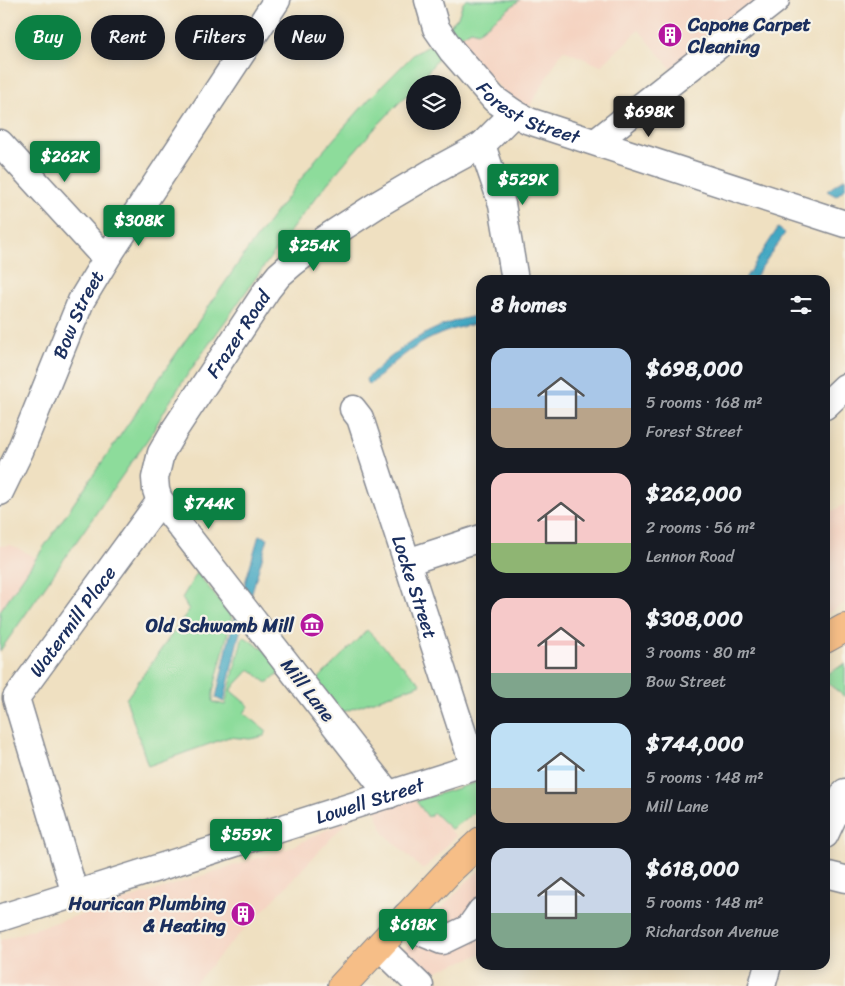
<!DOCTYPE html>
<html lang="en">
<head>
<meta charset="utf-8">
<style>
  body { margin:0; font-family:Sriracha,sans-serif; background:#242831; color:#f1f3f6; height:100vh; display:flex; flex-direction:column; font-size:19px; white-space:nowrap }
  * { box-sizing:border-box; margin:0 }
  p { font-size:16px; color:#9ea1a6 }
  .icon { flex:none; width:28px; height:28px; fill:none; stroke:currentColor; stroke-width:2; stroke-linecap:round; stroke-linejoin:round }
  .map { position:relative; flex:1; overflow:hidden }
  .panel { position:absolute; left:476px; top:275px; width:354px; height:695px; display:flex; flex-direction:column; background:#171b24; border-radius:15px; box-shadow:0 2px 12px #0003 }
  .panel>* { flex:none }
  .top-card { position:absolute; left:15px; top:15px; width:386px; height:45px; display:flex; gap:10px }
  .buttons { position:absolute; left:406px; top:75px; display:grid; gap:10px }
  .buttons a { display:grid; place-items:center; width:55px; height:55px; border-radius:50%; background:#171b24; box-shadow:0 2px 12px #0003; font-size:25px }
  .price { position:absolute; translate:-50% -42px; padding:0 11px; border-radius:5px; background:#0b8043; color:#fff; font-size:16px; line-height:32px; filter:drop-shadow(0 1px 2px #0008) }
  .price::after { content:''; position:absolute; left:50%; top:30px; width:15px; height:11px; margin-left:-8px; background:inherit; clip-path:polygon(0 0,100% 0,50% 100%) }
  .price.selected { background:#222; color:#fff }
  ul { padding:0; list-style:none }
  li { display:flex; align-items:center; gap:15px; height:125px; padding:0 15px }
  li span { display:grid; place-items:center; flex:none; width:140px; height:100px; border-radius:15px; color:#555 }
  li>.icon { margin-inline-start:auto }
  span .icon { width:60px; height:60px; fill:#fffc; stroke-width:1 }
  li b { font-size:21px }
  h2 { display:flex; justify-content:space-between; align-items:center; height:60px; padding:0 15px; font-size:21px }
  .tag { padding:0 18px; border-radius:22px; background:#171b24; box-shadow:0 2px 12px #0003; font-size:18px; line-height:45px }
  .tag.selected { background:#0b8043; color:#fff }
  .map>svg:first-child { display:block }
</style>
</head>
<body>
<div class="map">
<svg width="845" height="986" viewBox="0 0 845 986">
  <rect width="100%" height="100%" fill="#f7f3e8"/>
  <filter id="ink" filterUnits="userSpaceOnUse"><feTurbulence type="fractalNoise" baseFrequency=".02" numOctaves="2"/><feDisplacementMap in="SourceGraphic" scale="10" xChannelSelector="R" yChannelSelector="G"/><feConvolveMatrix kernelMatrix="1 2 1 2 8 2 1 2 1" color-interpolation-filters="sRGB"/></filter>
  <filter id="wash" filterUnits="userSpaceOnUse"><feTurbulence type="fractalNoise" baseFrequency=".0096" numOctaves="4" result="noise"/><feDisplacementMap in="SourceGraphic" scale="20" xChannelSelector="R" yChannelSelector="G"/><feGaussianBlur stdDeviation="1.12" result="paint"/><feColorMatrix in="noise" values="0 0 0 0 0 0 0 0 0 0 0 0 0 0 0 0 0 1.4 0 .05"/><feComposite in="paint" operator="in"/></filter>
  <g filter="url(#wash)">
    <rect width="100%" height="100%" fill="#efe0c1"/>
    <path fill="#f5d3c1" d="M520 0H790L685 85 639 30 601 66 563 50 528 109 503 91 455 41 471 30 478 32Z
      M845 504V603L825 615V515Z
      M11 545 37 558 0 611V546Z
      M412 797 428 819 434 814 456 836 423 870 384 833 375 809Z
      M350 818 265 909 228 946 193 986H0V940L292 847Z
      M481 869V954L429 974 423 978 402 952 464 884Z"/>
    <path fill="#8ddc9b" stroke="#54867c" d="M466 0H520L478 32 471 30C449 42 435 62 420 82L415 84V87C345 155 285 235 229 316 202 354 174 391 152 433L0 651V611L248 249 316 159 371 97 414 54 431 45 458 17 463 3Z
      M197 573 232 616 213 692V702L225 705 243 636 263 649 282 670 267 683 250 669 235 685 231 691 249 706 244 713 267 731 264 736 250 739 229 737 148 766 126 699 189 610 182 598Z
      M367 630 421 684 343 712 316 681Z
      M845 664V697L825 681V675Z
      M481 781V808L451 829 434 813 428 817 416 801Z"/>
    <path fill="#42a7c2" stroke="#2e6b90" d="M845 178V189L836 196 827 191Z
      M778 228 785 233 753 280H744Z
      M481 315V323C432 331 406 350 371 384L367 383 366 379C403 344 431 324 481 315Z
      M259 535 268 538 238 639 224 702 216 698 230 635Z"/>
  </g>
  <g filter="url(#ink)">
    <g fill="none" stroke-linecap="round" stroke-linejoin="round">
      <defs>
        <g id="minor">
          <path id="s1" d="M428 0 436 28 452 51 494 99 514 113 529 121 845 224"/>
          <path d="M596 142 776 0"/>
          <path d="M0 143 97 249 110 253"/>
          <path d="M482 145 502 204 515 280"/>
          <path d="M825 406 845 387"/>
          <path id="s2" d="M353 409 360 418 474 767"/>
          <path id="s3" d="M0 492 20 451 81 301 110 253 277 0"/>
          <path d="M407 562 481 538"/>
          <path id="s4" d="M389 795 159 499 156 490 155 478 161 453 175 429 267 290 279 275 293 263 323 240 380 203 436 170 482 145 514 113"/>
          <path d="M825 835 845 792"/>
          <path d="M825 874 845 879"/>
          <path id="s5" d="M75 894 16 698 160 501"/>
          <path d="M406 916 425 934 442 941 469 928 481 911"/>
          <path id="s6" d="M0 918 481 765"/>
          <path d="M379 946 420 986"/>
          <path d="M762 986 768 965"/>
        </g>
        <path id="major" d="M825 639 845 628
          M342 986 452 868 481 841"/>
      </defs>
      <use href="#minor" stroke="#858890" stroke-width="29"/>
      <use href="#major" stroke="#858890" stroke-width="30"/>
      <use href="#minor" stroke="#fff" stroke-width="26"/>
      <use href="#major" stroke="#f6be87" stroke-width="28"/>
    </g>
  </g>
  <defs>
    <symbol id="building-disc" viewBox="-11 -11 22 22"><circle r="9.5" fill="#b5179e" stroke="#f7f3e8"/><path d="M-4-6H4V6H1V3H-1V6H-4ZM-2.5-4.3h1.7v1.8h-1.7ZM.8-4.3h1.7v1.8H.8ZM-2.5-1h1.7V.8h-1.7ZM.8-1h1.7V.8H.8Z" fill="#fff"/></symbol>
    <symbol id="museum-disc" viewBox="-11 -11 22 22"><circle r="9.5" fill="#b5179e" stroke="#f7f3e8"/><path d="M0-6L6-3V-2H-6V-3ZM-5-1h2V3h-2ZM-1-1h2V3h-2ZM3-1h2V3H3ZM-6 4H6V6H-6Z" fill="#fff"/></symbol>
  </defs>
  <g fill-rule="evenodd">
    <use href="#building-disc" x="656" y="21" width="28" height="28"/>
    <use href="#museum-disc" x="298" y="611" width="28" height="28"/>
    <use href="#building-disc" x="229" y="900" width="28" height="28"/>
  </g>
  <g text-anchor="middle" dominant-baseline="central" stroke-width="4.5" stroke-linejoin="round" paint-order="stroke">
    <g font-size="19" font-weight="bold" fill="#1b2f5e" stroke="#f7f3e8" text-anchor="end">
      <text x="688" y="24" text-anchor="start">Capone Carpet<tspan x="688" dy="22">Cleaning</tspan></text>
      <text x="294" y="625">Old Schwamb Mill</text>
      <text x="226" y="903">Hourican Plumbing<tspan x="226" dy="22">&amp; Heating</tspan></text>
    </g>
    <g font-size="19" fill="#1b2f5e" stroke="#f7f3e8">
      <text stroke="none"><textPath href="#s1" startOffset="158">Forest Street</textPath></text>
      <text stroke="none"><textPath href="#s3" startOffset="194">Bow Street</textPath></text>
      <text stroke="none"><textPath href="#s4" startOffset="564">Frazer Road</textPath></text>
      <text stroke="none"><textPath href="#s2" startOffset="189">Locke Street</textPath></text>
      <text stroke="none"><textPath href="#s5" startOffset="300">Watermill Place</textPath></text>
      <text transform="translate(308 690) rotate(52)">Mill Lane</text>
      <text stroke="none"><textPath href="#s6" startOffset="388">Lowell Street</textPath></text>
    </g>
  </g>
</svg>
<div class="buttons">
<a><svg class="icon" aria-label="layers" viewBox="0 0 24 24"><path d="M12 4l9 5-9 5-9-5zM3 14l9 5 9-5"/></svg></a>
</div>
<b class="price selected" style="left:649px;top:138px">$698K</b>
<b class="price" style="left:65px;top:183px">$262K</b>
<b class="price" style="left:523px;top:206px">$529K</b>
<b class="price" style="left:139px;top:247px">$308K</b>
<b class="price" style="left:314px;top:272px">$254K</b>
<b class="price" style="left:209px;top:530px">$744K</b>
<b class="price" style="left:246px;top:861px">$559K</b>
<b class="price" style="left:413px;top:951px">$618K</b>
<div class="top-card">
<a class="tag selected">Buy</a>
<a class="tag">Rent</a>
<a class="tag">Filters</a>
<a class="tag">New</a>
</div>
<section class="panel">
<h2>8 homes<svg class="icon" aria-label="filters" viewBox="0 0 24 24"><path d="M4 7h16M4 17h16"/><circle cx="9" cy="7" r="2"/><circle cx="15" cy="17" r="2"/></svg></h2>
<ul>
<li><span style="background:linear-gradient(#a9c7e8 60%,#b9a48a 0)"><svg class="icon" aria-label="home" viewBox="0 0 24 24"><path d="M3 11l9-7 9 7M6 9v11h12V9"/></svg></span><div><b>$698,000</b><p>5 rooms · 168 m²</p><p>Forest Street</p></div></li>
<li><span style="background:linear-gradient(#f6c9c9 70%,#8fb573 0)"><svg class="icon" aria-label="home" viewBox="0 0 24 24"><path d="M3 11l9-7 9 7M6 9v11h12V9"/></svg></span><div><b>$262,000</b><p>2 rooms · 56 m²</p><p>Lennon Road</p></div></li>
<li><span style="background:linear-gradient(#f6c9c9 75%,#7fa58c 0)"><svg class="icon" aria-label="home" viewBox="0 0 24 24"><path d="M3 11l9-7 9 7M6 9v11h12V9"/></svg></span><div><b>$308,000</b><p>3 rooms · 80 m²</p><p>Bow Street</p></div></li>
<li><span style="background:linear-gradient(#bfe0f5 65%,#b9a48a 0)"><svg class="icon" aria-label="home" viewBox="0 0 24 24"><path d="M3 11l9-7 9 7M6 9v11h12V9"/></svg></span><div><b>$744,000</b><p>5 rooms · 148 m²</p><p>Mill Lane</p></div></li>
<li><span style="background:linear-gradient(#c9d6e8 65%,#7fa58c 0)"><svg class="icon" aria-label="home" viewBox="0 0 24 24"><path d="M3 11l9-7 9 7M6 9v11h12V9"/></svg></span><div><b>$618,000</b><p>5 rooms · 148 m²</p><p>Richardson Avenue</p></div></li>
</ul>
</section>
</div>
</body>
</html>
